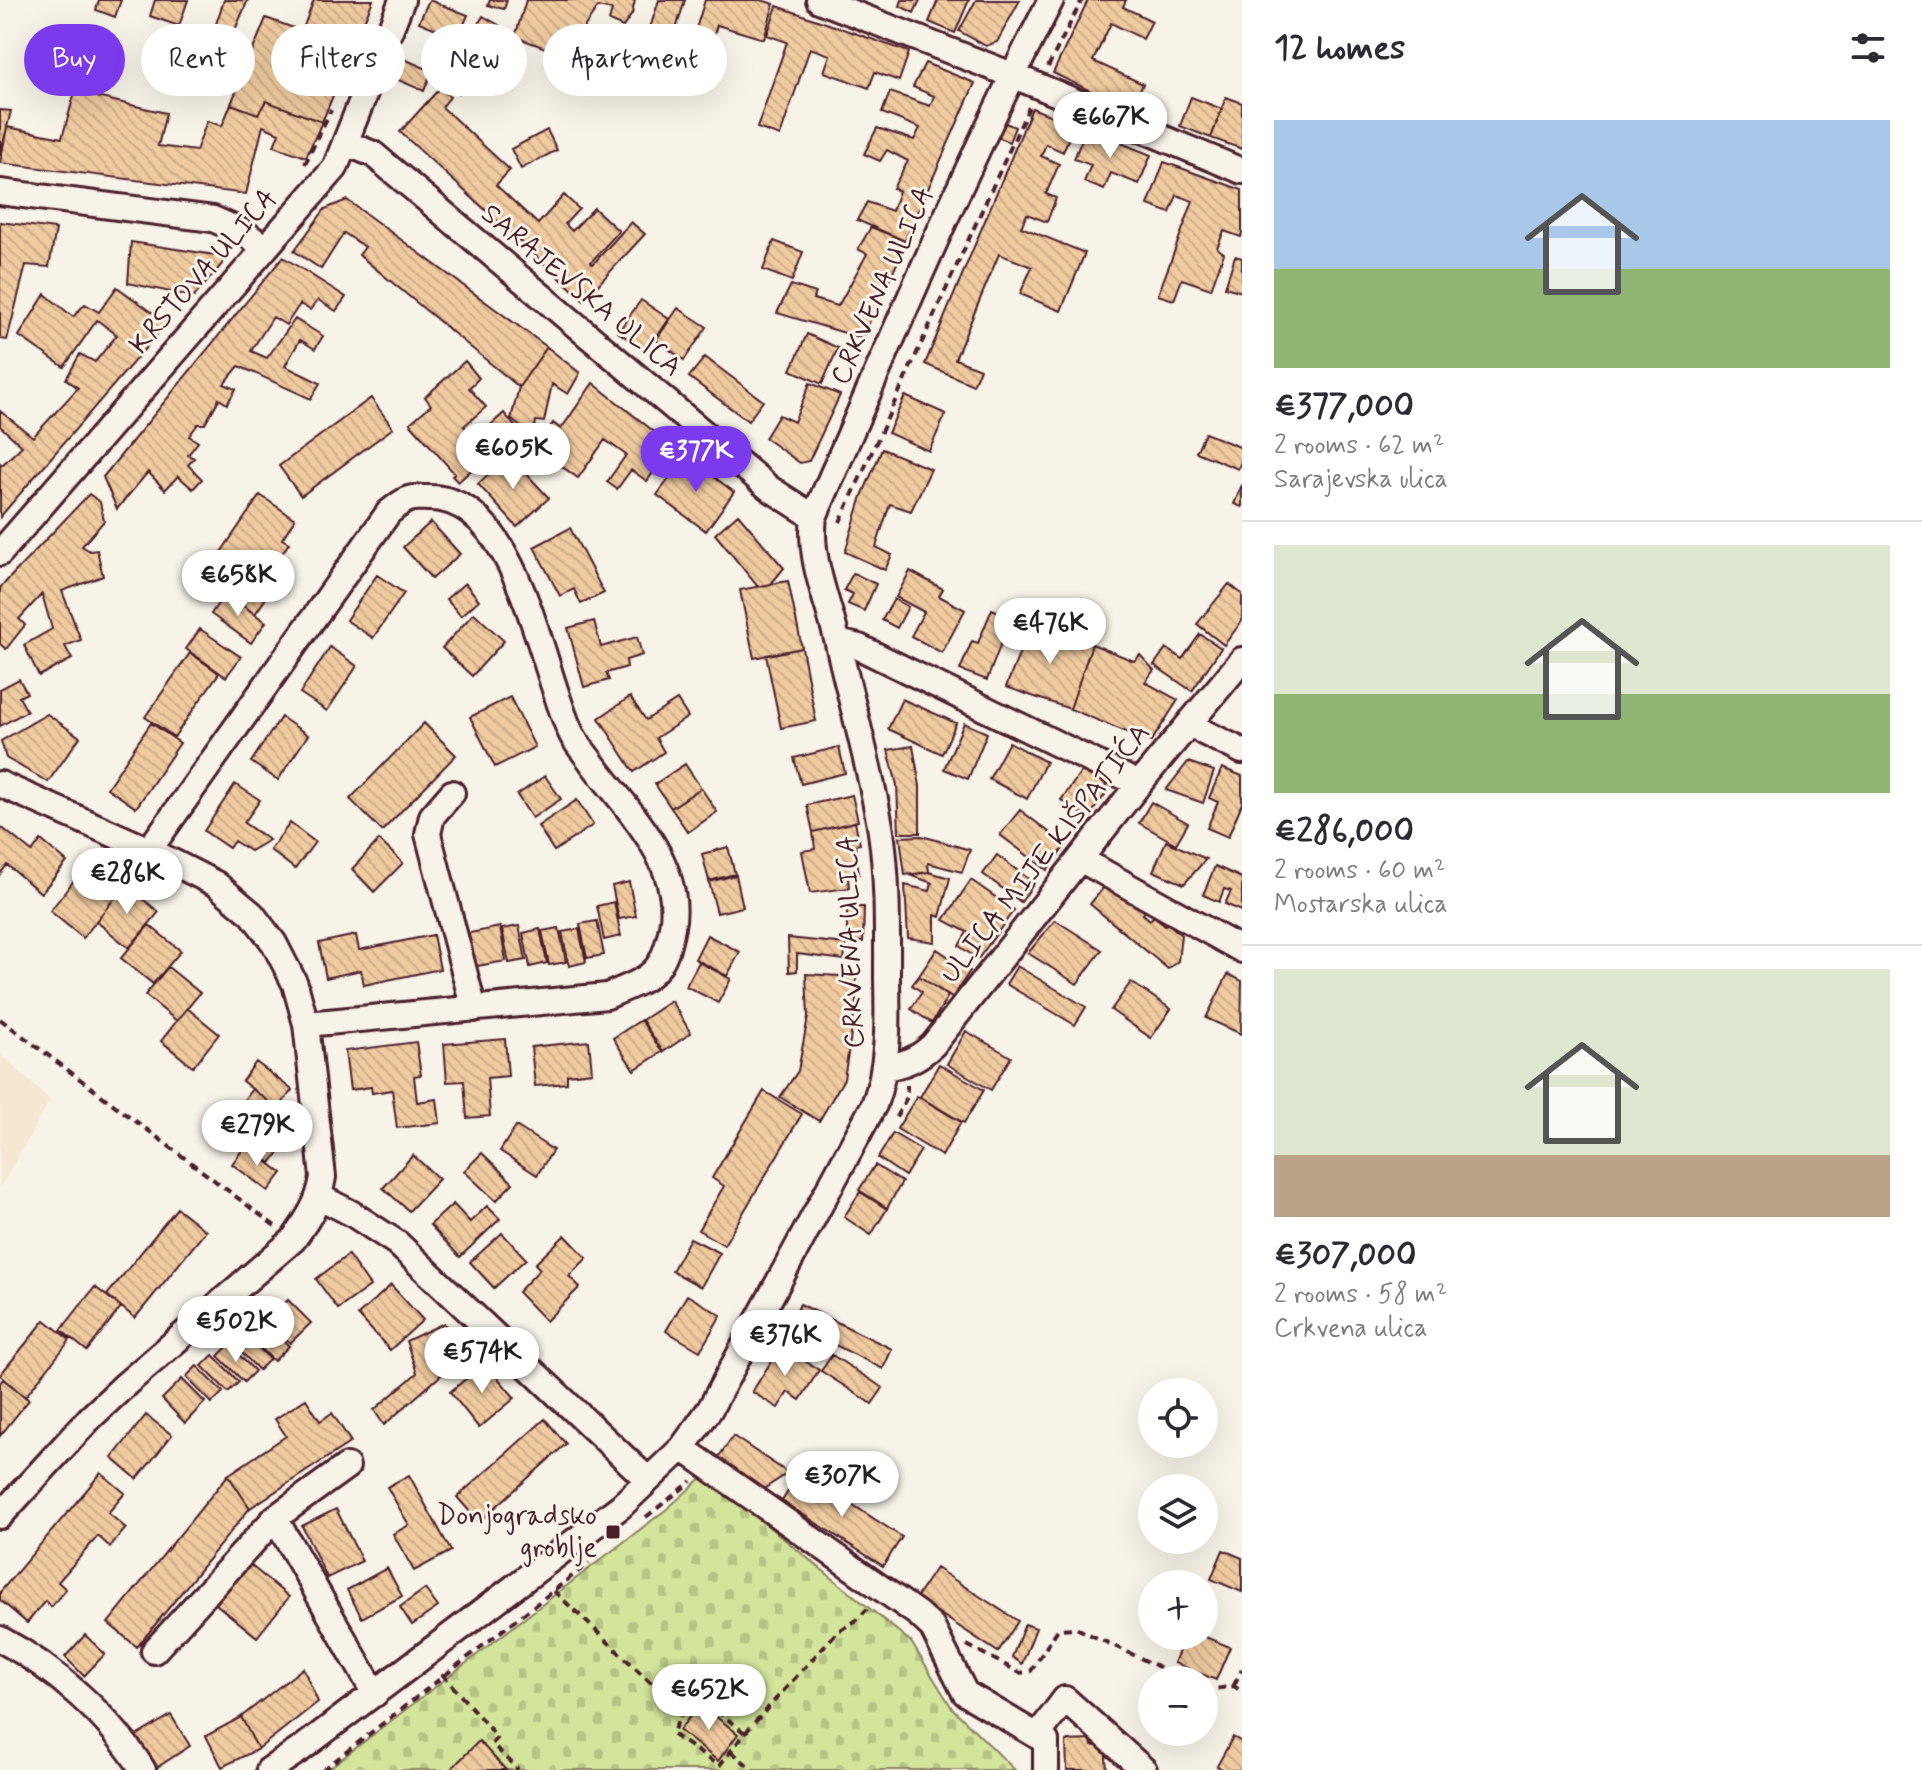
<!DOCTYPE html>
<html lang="en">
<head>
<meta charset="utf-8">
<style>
  body { margin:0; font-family:Mynerve,sans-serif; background:#f2f2f3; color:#2b2b33; height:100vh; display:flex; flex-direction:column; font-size:30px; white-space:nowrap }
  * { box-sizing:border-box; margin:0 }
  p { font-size:26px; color:#7c7c81 }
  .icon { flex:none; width:44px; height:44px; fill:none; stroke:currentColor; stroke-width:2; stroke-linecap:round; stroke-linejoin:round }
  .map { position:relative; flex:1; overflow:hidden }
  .drawer { display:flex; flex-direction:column; background:#fff; width:680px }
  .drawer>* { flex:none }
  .top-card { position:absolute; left:24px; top:24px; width:760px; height:72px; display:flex; gap:16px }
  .buttons { position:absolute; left:1138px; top:1378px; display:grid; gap:16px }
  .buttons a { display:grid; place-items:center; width:80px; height:80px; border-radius:50%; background:#fff; box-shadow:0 8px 32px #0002; font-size:40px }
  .price { position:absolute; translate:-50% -68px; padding:0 18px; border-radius:28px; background:#fff; color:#222; font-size:26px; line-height:52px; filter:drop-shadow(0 2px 4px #0008) }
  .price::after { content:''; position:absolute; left:50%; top:48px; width:24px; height:18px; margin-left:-12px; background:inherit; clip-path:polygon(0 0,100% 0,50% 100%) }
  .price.active { background:#7c3aed; color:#fff }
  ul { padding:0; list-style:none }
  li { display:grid; align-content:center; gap:16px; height:424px; padding:0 32px }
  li+li { border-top:2px solid #e1e1e2 }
  li span { display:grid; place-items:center; height:248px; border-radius:0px; color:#555 }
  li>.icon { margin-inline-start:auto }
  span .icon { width:144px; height:144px; fill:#fffc; stroke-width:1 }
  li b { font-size:34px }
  h2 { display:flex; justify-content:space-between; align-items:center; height:96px; padding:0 32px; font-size:34px }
  .tag { padding:0 28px; border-radius:36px; background:#fff; box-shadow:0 8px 32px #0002; font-size:28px; line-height:72px }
  .tag.active { background:#7c3aed; color:#fff }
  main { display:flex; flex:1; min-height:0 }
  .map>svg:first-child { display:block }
</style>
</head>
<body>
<main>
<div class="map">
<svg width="1242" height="1770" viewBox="0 0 1242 1770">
  <defs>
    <pattern id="cemetery-stones" width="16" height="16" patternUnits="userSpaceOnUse" patternTransform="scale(2)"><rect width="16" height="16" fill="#d2e59a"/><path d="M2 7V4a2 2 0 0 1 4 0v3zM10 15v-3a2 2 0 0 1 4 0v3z" fill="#b6c485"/></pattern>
    <pattern id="building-back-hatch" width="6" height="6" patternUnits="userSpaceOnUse" patternTransform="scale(2)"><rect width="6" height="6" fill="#f0cba0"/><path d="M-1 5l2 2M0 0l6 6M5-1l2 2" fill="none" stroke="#cfae8a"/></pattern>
  </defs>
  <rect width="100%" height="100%" fill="#f7f3e8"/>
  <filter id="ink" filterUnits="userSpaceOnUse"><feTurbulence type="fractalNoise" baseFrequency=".0125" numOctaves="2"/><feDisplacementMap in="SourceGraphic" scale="16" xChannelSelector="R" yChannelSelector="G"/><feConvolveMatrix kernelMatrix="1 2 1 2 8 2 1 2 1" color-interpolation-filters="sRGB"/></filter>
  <g filter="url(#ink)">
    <path fill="#f5e7d2" d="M0 1054 50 1100 0 1188Z"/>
    <path fill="url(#cemetery-stones)" stroke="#8e8262" stroke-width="2" d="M705 1475 911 1642 952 1708 1015 1770H327L668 1508Z"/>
    <path fill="url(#building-back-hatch)" stroke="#4a1f2b" stroke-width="2" d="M99 0H121L115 17 96 10Z
      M155 0H188L179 26 150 16Z
      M224 0H248L234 32 215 27Z
      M314 0H373L322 122 266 101 258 114 231 104 266 18 302 31Z
      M429 0 468 15 458 38 419 22Z
      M490 0H507L504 9 488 5Z
      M526 0H635L632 14 623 27 609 21 612 10 598 7 565 55 515 37Z
      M659 0H685L672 42 648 34Z
      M705 0H761L774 4 764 39 717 25 712 41 694 35Z
      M902 0H920L914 13 900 6Z
      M938 0H969L955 33 929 22Z
      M976 0H1020L997 42 986 46 959 31Z
      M1088 0H1126L1123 7 1152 21 1143 39 1111 23 1093 61 1143 84 1130 110 1053 73Z
      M777 6 909 52 899 81 875 72 869 88 824 72 830 55 810 48 780 136 757 128 787 42 767 35Z
      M483 16 499 25 489 41 509 53 490 86 470 74 459 93 447 85 460 63 470 70 481 52 467 43Z
      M404 59 432 71 424 91 396 79Z
      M925 63 975 83 905 241 857 220 867 202 892 211 899 191 893 188 908 161 887 150 880 161 864 154 877 128 914 140 920 128 882 113 890 92 930 106 934 96 913 87Z
      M440 88 450 97 442 107 510 170 496 185 538 224 564 195 579 209 565 224 572 231 594 208 619 231 591 262 593 264 631 222 645 234 584 300 400 132Z
      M75 92 166 113 158 146 196 151 207 121 222 126 231 104 258 114 266 101 322 122 306 157 274 146 279 133 263 126 246 194 0 163 7 127 62 138Z
      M1191 97 1222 109 1211 138 1180 126Z
      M1226 97 1242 103V149L1211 138Z
      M1032 108 1074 125 1063 152 1046 144 1041 156 1059 164 1046 194 1056 198 1047 222 1027 214 1021 227 1085 253 1061 311 1020 294 1032 267 999 254 955 359 980 369 973 385 925 364Z
      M0 110 11 111 0 156Z
      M1003 122 1015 127 1009 142 997 137Z
      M1086 129 1151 155 1139 184 1111 173 1104 190 1084 182 1091 165 1074 159Z
      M547 130 557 150 521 169 511 149Z
      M1164 162 1242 190V233L1241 237 1224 231 1217 248 1224 253 1211 289 1182 279 1174 300 1158 295 1193 201 1177 195 1170 213 1148 205Z
      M347 200 547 347 519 387 359 255 365 247 344 233 321 269 294 251 325 209Z
      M0 222 56 229 49 267 26 265 7 340 0 339Z
      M871 227 907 242 862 338 777 313 791 285 816 293 813 299 838 306 867 254 858 249Z
      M774 241 803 252 792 281 763 270Z
      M131 242 221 256 223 263 194 297 128 283Z
      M1235 256 1242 258V292L1225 287Z
      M283 257 346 297 336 311 318 300 310 310 300 304 286 325 273 317 251 351 267 358 295 319 323 336 315 349 300 340 285 366 320 383 311 399 239 366 224 384 236 389 227 404 219 399 205 424H198L189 436 198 442 188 455 194 458 188 465 202 479 193 489 178 476 165 490 148 472 117 509 103 477Z
      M117 287 167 323 0 517V463L2 465 22 446 0 426V411L33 437 78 388 66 379 80 354 95 362 117 335 97 320 64 367 19 336 45 294 73 317 85 304 99 312Z
      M641 300 669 319 647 352 618 332Z
      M678 308 707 327 684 360 656 340Z
      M807 334 838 348 822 384 791 370Z
      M547 347 580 373 568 394 552 384 544 422 536 421 533 438 511 419 519 387Z
      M705 357 763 401 748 421 689 377Z
      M465 361 479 378 469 388 486 407 464 426 475 439 504 413 517 429 458 482 452 476 455 474 410 423 431 405 425 397Z
      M593 383 682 454 664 477 655 470 647 481 631 470 617 489 607 482 626 455 605 440 578 478 536 448 553 423 561 429Z
      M810 383 840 395 809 461 800 463 765 438 779 415 794 422Z
      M905 396 946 414 929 451 888 433Z
      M371 398 393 428 301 496 279 466Z
      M1205 433 1242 448V459L1238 469 1196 452Z
      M882 449 931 469 911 511 890 504 876 547 892 555 885 570 845 552 862 496Z
      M509 455 549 498 517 527 478 484Z
      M686 456 734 492 706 531 657 495Z
      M1242 485V507L1234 504Z
      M89 494 100 502 104 521 82 546 90 551 97 550 103 576 62 591 81 640 65 646 72 659 39 676 24 645 52 629 42 594 19 619 25 625 6 649 0 644V588Z
      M260 495 295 519 282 539 289 543 256 592 266 598 255 614 225 593 235 580 213 564Z
      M738 514 784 568 771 584 758 587 715 534Z
      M431 522 460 554 432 579 403 547Z
      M570 528 604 593 581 604 574 589 560 596 534 547Z
      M910 571 943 589 939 596 965 610 942 653 911 636 924 612 896 597Z
      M853 573 876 584 864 611 848 604 853 594 844 590Z
      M377 575 404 593 373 638 346 620Z
      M788 581 802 648 754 658 740 590Z
      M465 583 479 600 461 616 446 599Z
      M1229 584 1242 594V621L1224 645 1197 624Z
      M225 593 266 622 251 643 211 614Z
      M894 599 908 607 897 628 882 620Z
      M992 609 1011 617 987 680 960 670 972 641 978 643Z
      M474 613 504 641 472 676 442 648Z
      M594 621 601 647 637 637 642 655 626 660 627 667 606 673 609 680 584 687 568 628Z
      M1032 622 1092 644 1070 709 1006 687Z
      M200 629 241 657 226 677 186 649Z
      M1200 634 1221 648 1192 691 1154 665 1166 648 1182 659Z
      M1092 644 1134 661 1140 655 1154 670 1145 682 1178 700 1151 742 1070 709Z
      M330 647 357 666 327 711 300 693Z
      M802 648 816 721 781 728 766 655Z
      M190 653 219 673 174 737 145 717Z
      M19 679 27 693 19 697 27 711 0 726V689Z
      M510 697 535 747 495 767 470 717Z
      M630 697 646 720 677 700 688 717 656 738 664 752 634 772 599 718Z
      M902 699 956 723 942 754 888 729Z
      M47 714 80 737 48 782 6 758 1 741Z
      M281 717 308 735 278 780 251 762Z
      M151 723 180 743 136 808 107 788Z
      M424 723 456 755 382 831 350 799Z
      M964 723 987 733 968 779 944 769Z
      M1009 742 1046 762 1027 799 989 779Z
      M913 746 920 786V833H899L897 785 888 750Z
      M839 747 845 773 801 784 794 758Z
      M1188 762 1214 771 1203 803 1166 790Z
      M685 764 701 788 671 808 655 784Z
      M1222 768 1242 776V803L1228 837 1207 828 1218 802 1209 798Z
      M1082 771 1105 783 1107 792 1088 818 1061 800Z
      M545 776 561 799 532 818 517 795Z
      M235 784 260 800 244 823 269 840 250 851 234 841 229 848 204 831Z
      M701 788 717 812 688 832 671 808Z
      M852 795 858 821 813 832 807 805Z
      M577 800 593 825 554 851 538 826Z
      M1151 802 1188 823 1176 844 1139 823Z
      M1020 810 1066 845 1047 870 1000 835Z
      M855 822 860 844 855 845 859 874 848 877 849 888 810 893 802 851 815 849 813 832Z
      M290 823 315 842 295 869 270 850Z
      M0 826 32 852 41 840 67 862 41 893 7 865 0 874Z
      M922 836 970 850 962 872 928 863 929 872 905 875 900 837Z
      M379 840 403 863 374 892 352 869Z
      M1166 841 1206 859 1184 884 1153 871Z
      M728 847 735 874 709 881 702 854Z
      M997 855 1034 883 1021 902 983 874Z
      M1215 866 1242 878V911L1225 904 1231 891 1224 889 1219 902 1203 895Z
      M83 869 116 896 83 938 50 911Z
      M929 872 950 878 940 917 935 915V942L908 938 905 885 930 891 932 883 910 875Z
      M736 875 743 907 717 913 709 882Z
      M971 880 1014 910 978 959 959 946 967 932 944 920Z
      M629 882 636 916 619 919 612 886Z
      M1107 883 1128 901 1131 897 1146 910 1143 914 1150 920 1154 916 1165 925 1168 923 1181 935 1178 961 1168 969 1090 904Z
      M125 885 159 912 129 948 96 921Z
      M614 902 621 936 604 940 597 906Z
      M847 907H864L863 942 847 941Z
      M1055 920 1102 950 1077 984 1028 953Z
      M597 921 604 955 587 958 580 924Z
      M149 925 181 951 153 984 121 958Z
      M519 926 526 960 509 963 502 929Z
      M500 927 506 961 471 967 465 934Z
      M559 928 566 962 549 965 542 931Z
      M540 929 547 963 530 967 523 933Z
      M579 929 586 962 569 966 562 932Z
      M356 935 359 950 433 935 440 969 364 985 361 970 326 978 319 943Z
      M707 935 740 952 727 976 695 959Z
      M788 938 846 944 844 960 797 954V971L789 972Z
      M937 949 970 971 952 998 919 976Z
      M699 962 731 979 718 1003 686 986Z
      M1017 966 1086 1007 1075 1025 1006 984Z
      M168 967 200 993 177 1021 145 995Z
      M806 974 856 977V1003L844 1079 819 1121 780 1097 798 1071 808 1017Z
      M1228 974 1242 981 1241 1034 1206 1018Z
      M919 976 948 996 932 1023 911 1009 922 992 912 985Z
      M1131 982 1171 1009 1151 1038 1111 1010Z
      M671 1001 691 1033 663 1052 642 1020Z
      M187 1008 219 1034 193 1067 161 1041Z
      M641 1020 662 1052 634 1070 613 1038Z
      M966 1031 1011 1057 991 1090 947 1064Z
      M505 1039 508 1076 487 1078 490 1116 467 1118 464 1081 447 1082 444 1044Z
      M589 1041 592 1072 567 1075V1083L535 1086 531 1047Z
      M416 1042 421 1075 414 1076 417 1102 437 1099 440 1123 397 1128 392 1090 372 1093 371 1087 350 1090 345 1051Z
      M256 1062 292 1090 278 1109 242 1081Z
      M939 1064 984 1090 964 1123 920 1097Z
      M252 1089 289 1117 274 1136 238 1108Z
      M764 1091 802 1114 724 1245 698 1230 724 1186 712 1178Z
      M917 1096 961 1122 942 1156 897 1129Z
      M249 1117 285 1144 271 1163 234 1135Z
      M516 1126 553 1150 537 1175 500 1151Z
      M893 1133 921 1150 905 1176 878 1158Z
      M246 1145 282 1173 268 1191 232 1164Z
      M482 1153 513 1183 496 1201 464 1171Z
      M413 1155 439 1179 409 1211 383 1188Z
      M875 1165 902 1182 887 1208 859 1190Z
      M860 1192 887 1209 871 1235 844 1217Z
      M453 1204 470 1222 487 1206 500 1219 460 1257 430 1225Z
      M177 1208 206 1231 135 1318 107 1295Z
      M502 1233 526 1259 494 1288 470 1262Z
      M565 1235 587 1258 569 1276 580 1287 546 1321 518 1292 540 1269 535 1264Z
      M690 1238 720 1253 701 1287 672 1271Z
      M348 1255 370 1286 338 1309 316 1279Z
      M391 1285 423 1320 390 1350 358 1315Z
      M95 1287 121 1307 87 1351 61 1330Z
      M687 1295 721 1315 700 1351 666 1331Z
      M288 1300 311 1323 290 1343 268 1320Z
      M800 1304 892 1349 883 1369 791 1323Z
      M45 1320 70 1340 25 1397 0 1375Z
      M263 1321 289 1346 274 1361 248 1336Z
      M444 1323 463 1356 384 1425 374 1410 417 1373 406 1341Z
      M244 1333 270 1359 259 1370 233 1344Z
      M229 1345 255 1371 244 1382 218 1356Z
      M781 1346 819 1370 800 1400 788 1392 778 1408 752 1392Z
      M213 1355 239 1382 228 1392 202 1366Z
      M832 1355 883 1388 872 1404 821 1371Z
      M485 1363 515 1398 479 1428 450 1392Z
      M197 1366 223 1392 212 1403 186 1377Z
      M3 1379 29 1400 0 1436V1383Z
      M182 1379 205 1402 185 1423 162 1399Z
      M306 1399 320 1421 332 1413 351 1442 250 1508 228 1475 286 1436 275 1419Z
      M146 1415 172 1435 137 1479 112 1458Z
      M545 1419 566 1444 479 1522 457 1497Z
      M733 1436 788 1473 759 1492 716 1461Z
      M801 1471 902 1537 883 1566 782 1501Z
      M101 1473 125 1493 108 1513 126 1528 110 1547 98 1536 58 1582 66 1589 51 1607 45 1601 27 1623 0 1600V1592Z
      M228 1475 250 1508 137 1647 108 1623Z
      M409 1475 451 1551 414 1571 393 1534 409 1525 387 1487Z
      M336 1509 362 1561 327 1578 302 1526Z
      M1223 1550 1242 1558V1592L1211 1579Z
      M249 1564 289 1597 257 1637 216 1604Z
      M387 1568 402 1596 362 1618 347 1590Z
      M936 1568 1018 1621 998 1652 916 1598Z
      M425 1589 438 1607 412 1625 400 1607Z
      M1025 1624 1036 1628 1022 1664 1012 1657Z
      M85 1635 105 1654 84 1676 65 1657Z
      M1185 1636H1203L1230 1647 1216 1680 1174 1663Z
      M303 1668 318 1702 258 1749 241 1717Z
      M700 1704 738 1734 718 1761 679 1730Z
      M171 1715 190 1746 156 1768 136 1736Z
      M241 1717 258 1749 222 1767 206 1736Z
      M1233 1737 1242 1742V1770H1224L1217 1766Z
      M1091 1740 1092 1746 1105 1745 1107 1770H1067L1066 1741Z
      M479 1741 506 1770H450Z"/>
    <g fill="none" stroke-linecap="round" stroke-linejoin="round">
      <defs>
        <path id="minor" d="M819 0 1012 75 1242 171
          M346 143 373 154 769 488 814 517
          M0 192 213 219 245 233 265 248
          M0 553 335 168 402 0
          M838 642 859 647 1139 784
          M1191 721 1203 732 1242 751
          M0 784 149 850 216 884 252 914 274 943 295 984 306 1024 323 1177C319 1203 308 1219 293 1240L126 1384 90 1418 0 1516
          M452 793 432 816 428 834 474 1009
          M149 850 389 512C395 508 402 501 409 499 414 497 422 498 428 498 518 495 541 671 571 733 576 744 586 754 592 763 627 810 684 864 672 927 663 976 649 978 607 996L306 1024
          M1080 859 1242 950
          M885 1068C905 1064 918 1059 933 1045L1139 784 1242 660
          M320 1197 351 1213 397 1243 648 1480
          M682 1448 918 1614 932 1627 965 1693 1046 1741V1770
          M275 1518 375 1694
          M0 1639C55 1668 110 1717 143 1770
          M154 1651 275 1518 347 1466
          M1038 1735 1065 1699 1144 1770
          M269 1770 301 1749 621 1506 682 1448 710 1409 874 1105C889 1065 888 1021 887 979 887 930 888 880 881 832 871 770 853 709 839 648 830 605 808 561 814 517 890 343 964 168 1051 0"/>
      </defs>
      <use href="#minor" stroke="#4a1f2b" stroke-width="30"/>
      <path stroke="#4a1f2b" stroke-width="4" stroke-dasharray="8 6" stroke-linecap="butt" d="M1048 67 1082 0
        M305 164 331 110
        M840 522 1029 107
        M0 1019 275 1226
        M896 1117 907 1097V1085
        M646 1517 692 1481
        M554 1591 682 1712 697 1695 745 1733 719 1766 672 1734 682 1712
        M967 1645 1020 1673 1031 1671 1058 1629 1076 1628 1187 1680
        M442 1674 497 1737 492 1744 517 1768 516 1770
        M1234 1685 1242 1669
        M1204 1688 1209 1690 1234 1686 1242 1692
        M745 1733 837 1632 857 1620 867 1609
        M731 1751 753 1770
        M323 1770 589 1563"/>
      <use href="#minor" stroke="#f7f3e8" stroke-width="24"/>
    </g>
  </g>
  <rect fill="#4a1f2b" stroke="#f7f3e8" stroke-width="3" x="605" y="1524" width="16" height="16" rx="4"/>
  <g text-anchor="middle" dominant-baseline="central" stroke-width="6" stroke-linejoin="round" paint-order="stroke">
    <g font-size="28" fill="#4a1f2b" stroke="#f7f3e8">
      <text transform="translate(204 272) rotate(-49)">KRSTOVA ULICA</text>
      <text transform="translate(883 286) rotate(-66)">CRKVENA ULICA</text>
      <text transform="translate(581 291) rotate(40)">SARAJEVSKA ULICA</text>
      <text transform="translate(1046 854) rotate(-52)">ULICA MIJE KIŠPATIĆA</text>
      <text transform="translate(852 942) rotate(-92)">CRKVENA ULICA</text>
    </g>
    <g font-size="28" fill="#4a1f2b" stroke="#f7f3e8" text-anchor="end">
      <text x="597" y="1516">Donjogradsko<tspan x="597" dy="32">groblje</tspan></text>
    </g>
  </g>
</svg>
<div class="buttons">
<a><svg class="icon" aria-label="locate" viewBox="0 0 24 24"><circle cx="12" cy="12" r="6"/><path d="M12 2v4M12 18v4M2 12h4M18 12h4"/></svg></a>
<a><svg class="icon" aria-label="layers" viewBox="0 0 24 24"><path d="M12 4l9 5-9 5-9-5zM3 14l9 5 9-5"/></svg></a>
<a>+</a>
<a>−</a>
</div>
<b class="price" style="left:1110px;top:160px">€667K</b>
<b class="price" style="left:513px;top:491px">€605K</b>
<b class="price active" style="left:696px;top:494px">€377K</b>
<b class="price" style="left:238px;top:618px">€658K</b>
<b class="price" style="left:1050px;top:666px">€476K</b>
<b class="price" style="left:127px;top:916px">€286K</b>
<b class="price" style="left:257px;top:1168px">€279K</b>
<b class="price" style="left:236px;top:1364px">€502K</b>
<b class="price" style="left:785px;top:1378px">€376K</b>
<b class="price" style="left:482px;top:1395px">€574K</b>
<b class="price" style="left:842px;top:1519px">€307K</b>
<b class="price" style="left:709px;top:1732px">€652K</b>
<div class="top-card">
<a class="tag active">Buy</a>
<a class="tag">Rent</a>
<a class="tag">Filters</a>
<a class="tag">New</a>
<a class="tag">Apartment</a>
</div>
</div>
<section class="drawer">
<h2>12 homes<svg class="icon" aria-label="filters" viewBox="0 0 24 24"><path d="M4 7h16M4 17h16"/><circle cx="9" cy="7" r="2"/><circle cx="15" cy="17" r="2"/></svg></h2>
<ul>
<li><span style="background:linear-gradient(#a9c7e8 60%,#8fb573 0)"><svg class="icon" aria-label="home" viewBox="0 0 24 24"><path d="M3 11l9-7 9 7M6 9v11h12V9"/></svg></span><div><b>€377,000</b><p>2 rooms · 62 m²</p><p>Sarajevska ulica</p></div></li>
<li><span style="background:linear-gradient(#dfe7d0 60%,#8fb573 0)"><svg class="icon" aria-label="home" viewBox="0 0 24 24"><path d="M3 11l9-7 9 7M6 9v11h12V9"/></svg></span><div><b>€286,000</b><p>2 rooms · 60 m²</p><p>Mostarska ulica</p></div></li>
<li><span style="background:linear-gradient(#dfe7d0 75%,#b9a48a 0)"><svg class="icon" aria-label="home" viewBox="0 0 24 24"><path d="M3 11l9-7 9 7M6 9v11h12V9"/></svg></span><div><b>€307,000</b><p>2 rooms · 58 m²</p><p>Crkvena ulica</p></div></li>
</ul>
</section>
</main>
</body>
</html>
